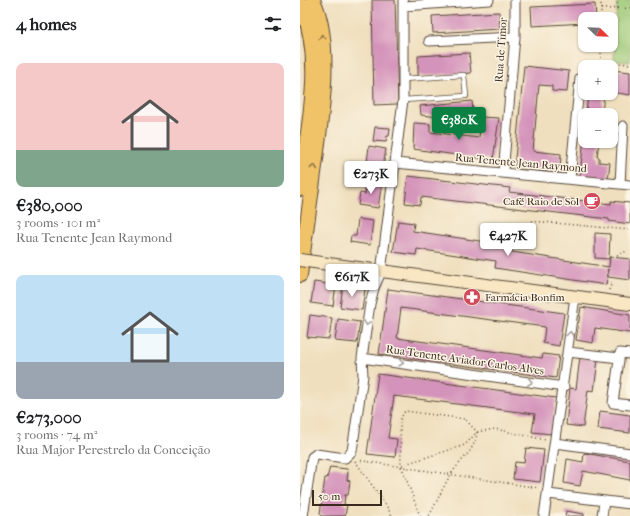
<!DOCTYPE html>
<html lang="en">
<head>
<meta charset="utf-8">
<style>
  body { margin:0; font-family:"IM FELL French Canon",serif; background:#f6f6f6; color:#202124; height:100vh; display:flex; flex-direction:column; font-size:15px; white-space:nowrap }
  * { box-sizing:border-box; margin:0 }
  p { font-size:13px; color:#757577 }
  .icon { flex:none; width:22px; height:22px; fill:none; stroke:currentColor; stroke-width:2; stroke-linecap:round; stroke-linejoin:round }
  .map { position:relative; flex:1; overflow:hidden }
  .side { display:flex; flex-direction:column; background:#fff; width:300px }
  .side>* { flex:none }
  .needle { width:26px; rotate:113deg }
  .fabs { position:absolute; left:278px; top:12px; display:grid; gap:8px }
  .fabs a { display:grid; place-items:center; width:40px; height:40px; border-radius:8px; background:#fff; box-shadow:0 1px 3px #0004; font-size:20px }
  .scale { position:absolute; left:12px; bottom:10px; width:70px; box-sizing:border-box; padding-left:4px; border:2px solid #3b2a1e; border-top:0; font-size:11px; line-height:14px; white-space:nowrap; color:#3b2a1e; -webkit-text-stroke:3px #fcf5e5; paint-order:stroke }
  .price { position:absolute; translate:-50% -34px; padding:0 9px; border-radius:4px; background:#fff; color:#222; font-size:13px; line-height:26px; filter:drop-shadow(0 1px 2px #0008) }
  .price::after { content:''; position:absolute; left:50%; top:24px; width:12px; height:9px; margin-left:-6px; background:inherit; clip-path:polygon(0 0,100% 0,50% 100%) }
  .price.current { background:#0b8043; color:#fff }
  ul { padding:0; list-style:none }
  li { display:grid; align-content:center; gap:8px; height:212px; padding:0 16px }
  li span { display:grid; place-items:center; height:124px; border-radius:8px; color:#555 }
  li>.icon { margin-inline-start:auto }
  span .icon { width:72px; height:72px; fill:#fffc; stroke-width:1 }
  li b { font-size:17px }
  h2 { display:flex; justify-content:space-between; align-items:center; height:48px; padding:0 16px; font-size:17px }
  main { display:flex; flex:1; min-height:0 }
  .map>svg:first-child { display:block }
</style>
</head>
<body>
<main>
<section class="side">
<h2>4 homes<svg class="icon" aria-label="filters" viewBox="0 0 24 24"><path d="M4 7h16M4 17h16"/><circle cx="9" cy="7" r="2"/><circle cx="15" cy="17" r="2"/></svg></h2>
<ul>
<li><span style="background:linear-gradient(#f6c9c9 70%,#7fa58c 0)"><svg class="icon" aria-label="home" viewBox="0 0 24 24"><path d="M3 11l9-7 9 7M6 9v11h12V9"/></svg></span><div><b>€380,000</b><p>3 rooms · 101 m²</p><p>Rua Tenente Jean Raymond</p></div></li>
<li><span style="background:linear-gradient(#bfe0f5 70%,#9aa5b1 0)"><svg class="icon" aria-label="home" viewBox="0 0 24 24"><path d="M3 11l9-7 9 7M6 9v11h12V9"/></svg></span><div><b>€273,000</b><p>3 rooms · 74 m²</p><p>Rua Major Perestrelo da Conceição</p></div></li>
</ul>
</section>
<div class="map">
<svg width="330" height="516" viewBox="0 0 330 516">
  <rect width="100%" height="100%" fill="#fcf5e5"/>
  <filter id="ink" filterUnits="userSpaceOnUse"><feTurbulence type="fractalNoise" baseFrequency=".025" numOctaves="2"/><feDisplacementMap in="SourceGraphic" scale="8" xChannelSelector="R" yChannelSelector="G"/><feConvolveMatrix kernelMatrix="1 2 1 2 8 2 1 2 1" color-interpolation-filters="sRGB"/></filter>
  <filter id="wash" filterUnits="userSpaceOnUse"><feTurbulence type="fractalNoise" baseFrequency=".012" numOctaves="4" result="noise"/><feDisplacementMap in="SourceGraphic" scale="16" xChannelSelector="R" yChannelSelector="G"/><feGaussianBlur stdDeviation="0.9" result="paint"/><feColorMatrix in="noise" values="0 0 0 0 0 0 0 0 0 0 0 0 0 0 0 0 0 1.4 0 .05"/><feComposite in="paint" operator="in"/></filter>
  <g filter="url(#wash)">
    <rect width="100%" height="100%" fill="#efdfbe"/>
    <path fill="#9cc977" stroke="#6c7a4a" d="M317 0H330V62L314 61Z"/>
    <g id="blocks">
      <path fill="#d493ba" d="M72 0H95L98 104 74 105Z
        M295 4 296 19H285V23L232 26 231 7Z
        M199 12 200 29 133 33 132 16Z
        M169 53 171 73 118 76V56Z
        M224 66 269 71 267 92 252 91V86L239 85 233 151 261 154 260 173 214 169Z
        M311 70 330 72V95L311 92Z
        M288 93H304L302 115H286Z
        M172 101 174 121 121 115 120 106Z
        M181 117 199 118 193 160 113 149 114 123 130 124V132L179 138Z
        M75 127 90 128 89 136H87L86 142 73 141Z
        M284 136 285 141H299L297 157H299V162L310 163 308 179 280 176Z
        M69 146 86 149 82 173 66 171Z
        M108 176 210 188 209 192 311 204V201L330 203V224L309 221V219L121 197 120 205 105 203Z
        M67 180 82 182 78 208 58 205 60 193 65 194Z
        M58 219 73 221 70 245 50 242 51 236H56Z
        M98 221 114 223 113 231 213 246 212 252 309 267 310 257 330 259V280L308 277V269L306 285 195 268 196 261 117 249 116 255 93 252Z
        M295 233 310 234 309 259 295 258Z
        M14 282 36 285 33 306 11 303Z
        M43 286 65 289 62 310 40 307Z
        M88 289 264 313 259 346 243 343 245 327 101 308 97 338 242 358 243 354 259 356 256 378 79 354Z
        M281 307 330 315V333L295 328 293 343 276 340Z
        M10 315 32 318 29 339 7 337Z
        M38 319 60 322 57 343 35 341Z
        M280 357 298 359 294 391 288 390 283 427 266 425 270 388 276 389Z
        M78 374 256 398 251 434 232 432 235 414 94 396 88 438 97 439 95 457 67 454Z
        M300 411 330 415V433L298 429Z
        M226 448 244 450 240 482 213 479 215 462 224 463Z
        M284 453 330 461V480L283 471 280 486 264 483 267 459 283 462Z
        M30 467 47 469 48 472 47 480 50 481 48 495H45L44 504 47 505 45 516H22L20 514 25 478H27Z
        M266 511 284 514V516H265Z"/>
    </g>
  </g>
  <g filter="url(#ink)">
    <use href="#blocks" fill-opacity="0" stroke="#564536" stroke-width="1"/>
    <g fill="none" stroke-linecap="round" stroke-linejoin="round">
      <defs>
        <path id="lane" d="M103 100 166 96 164 75 104 79"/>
        <path id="street" d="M104 6 189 0
          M129 41 215 37
          M95 163 330 185
          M203 173 215 37V0
          M270 179 280 78
          M320 184 323 126
          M268 352 319 358
          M330 354 320 353 313 403 330 405
          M62 358 264 387
          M255 443 330 453
          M248 494 330 504
          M3 516 12 457 16 454 45 458 52 451 63 376 62 358 70 304 74 288 81 272 103 100V0
          M244 516 275 297
          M302 516 304 501"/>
        <path id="secondary" d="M21 263 330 304"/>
        <path id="primary" d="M0 3C26 59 7 130 0 189
          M0 275C5 238 10 202 15 166 21 120 34 43 13 0"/>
      </defs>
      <use href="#lane" stroke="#564536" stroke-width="6"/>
      <use href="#street" stroke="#564536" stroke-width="11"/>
      <use href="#secondary" stroke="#564536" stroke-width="14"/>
      <use href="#primary" stroke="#564536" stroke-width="16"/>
      <path stroke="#564536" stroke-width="1.5" stroke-dasharray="1 3" stroke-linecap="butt" d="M301 0V19
        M317 8 318 0
        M301 9 330 8
        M301 45V62L330 64
        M232 221 330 230
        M317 255 327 251
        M309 290 312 282
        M57 460 239 488
        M55 461 86 505 92 516
        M102 465 165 445 177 432 195 429 246 440
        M120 516 101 465 100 420 105 411 165 419 177 432C175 451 161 459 151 474 143 487 137 502 129 516"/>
      <use href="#lane" stroke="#fff" stroke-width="4.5"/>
      <use href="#street" stroke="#fff" stroke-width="9"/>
      <use href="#secondary" stroke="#f9e7c3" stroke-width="12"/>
      <use href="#primary" stroke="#f0c369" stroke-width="14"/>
      <defs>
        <path id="secondary-bridge" d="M0 260 21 263"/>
      </defs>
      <use href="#secondary-bridge" stroke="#564536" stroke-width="14" stroke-linecap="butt"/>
      <use href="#secondary-bridge" stroke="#f9e7c3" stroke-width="12"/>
    </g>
    <defs><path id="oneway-chevron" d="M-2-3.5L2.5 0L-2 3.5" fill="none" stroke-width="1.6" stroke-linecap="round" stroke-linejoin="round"/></defs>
    <g stroke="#8c6f40">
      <use href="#oneway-chevron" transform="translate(22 37) rotate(-99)"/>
      <use href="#oneway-chevron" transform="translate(14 167) rotate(-82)"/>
    </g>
    <g stroke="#a79f9a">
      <use href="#oneway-chevron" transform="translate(67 323) rotate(98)"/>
      <use href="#oneway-chevron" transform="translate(270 334) rotate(-83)"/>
      <use href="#oneway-chevron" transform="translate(101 363) rotate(8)"/>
      <use href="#oneway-chevron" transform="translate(230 382) rotate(8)"/>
    </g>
  </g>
  <defs>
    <symbol id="cafe-disc" viewBox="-11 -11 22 22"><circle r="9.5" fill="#d1495b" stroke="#fcf5e5"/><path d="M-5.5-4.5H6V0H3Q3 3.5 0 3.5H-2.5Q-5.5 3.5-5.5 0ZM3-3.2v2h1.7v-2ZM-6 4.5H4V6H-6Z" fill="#fff"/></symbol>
    <symbol id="pharmacy-disc" viewBox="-11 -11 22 22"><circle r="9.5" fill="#d1495b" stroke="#fcf5e5"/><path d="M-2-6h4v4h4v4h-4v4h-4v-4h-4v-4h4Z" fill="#fff"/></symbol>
  </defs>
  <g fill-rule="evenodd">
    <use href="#cafe-disc" x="282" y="191" width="20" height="20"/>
    <use href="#pharmacy-disc" x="162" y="287" width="20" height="20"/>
  </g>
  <g text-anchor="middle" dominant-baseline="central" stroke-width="3" stroke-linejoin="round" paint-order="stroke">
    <g font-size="11" fill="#3b2a1e" stroke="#fcf5e5">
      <text transform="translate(201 50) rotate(-86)">Rua de Timor</text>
      <text transform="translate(221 163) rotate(5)">Rua Tenente Jean Raymond</text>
      <text transform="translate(165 360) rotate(8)">Rua Tenente Aviador Carlos Alves</text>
    </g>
    <g font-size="11" fill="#3b2a1e" stroke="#fcf5e5" text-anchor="end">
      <text x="279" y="201">Café Raio de Sol</text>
      <text x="185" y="297" text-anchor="start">Farmácia Bonfim</text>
    </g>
  </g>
</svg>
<div class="fabs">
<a><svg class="needle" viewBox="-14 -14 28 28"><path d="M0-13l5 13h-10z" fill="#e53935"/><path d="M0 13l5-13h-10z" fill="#757577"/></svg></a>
<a>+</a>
<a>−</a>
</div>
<div class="scale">50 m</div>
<b class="price current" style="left:159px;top:141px">€380K</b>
<b class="price" style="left:71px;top:195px">€273K</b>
<b class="price" style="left:208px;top:257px">€427K</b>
<b class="price" style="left:52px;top:298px">€617K</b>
</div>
</main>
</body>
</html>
